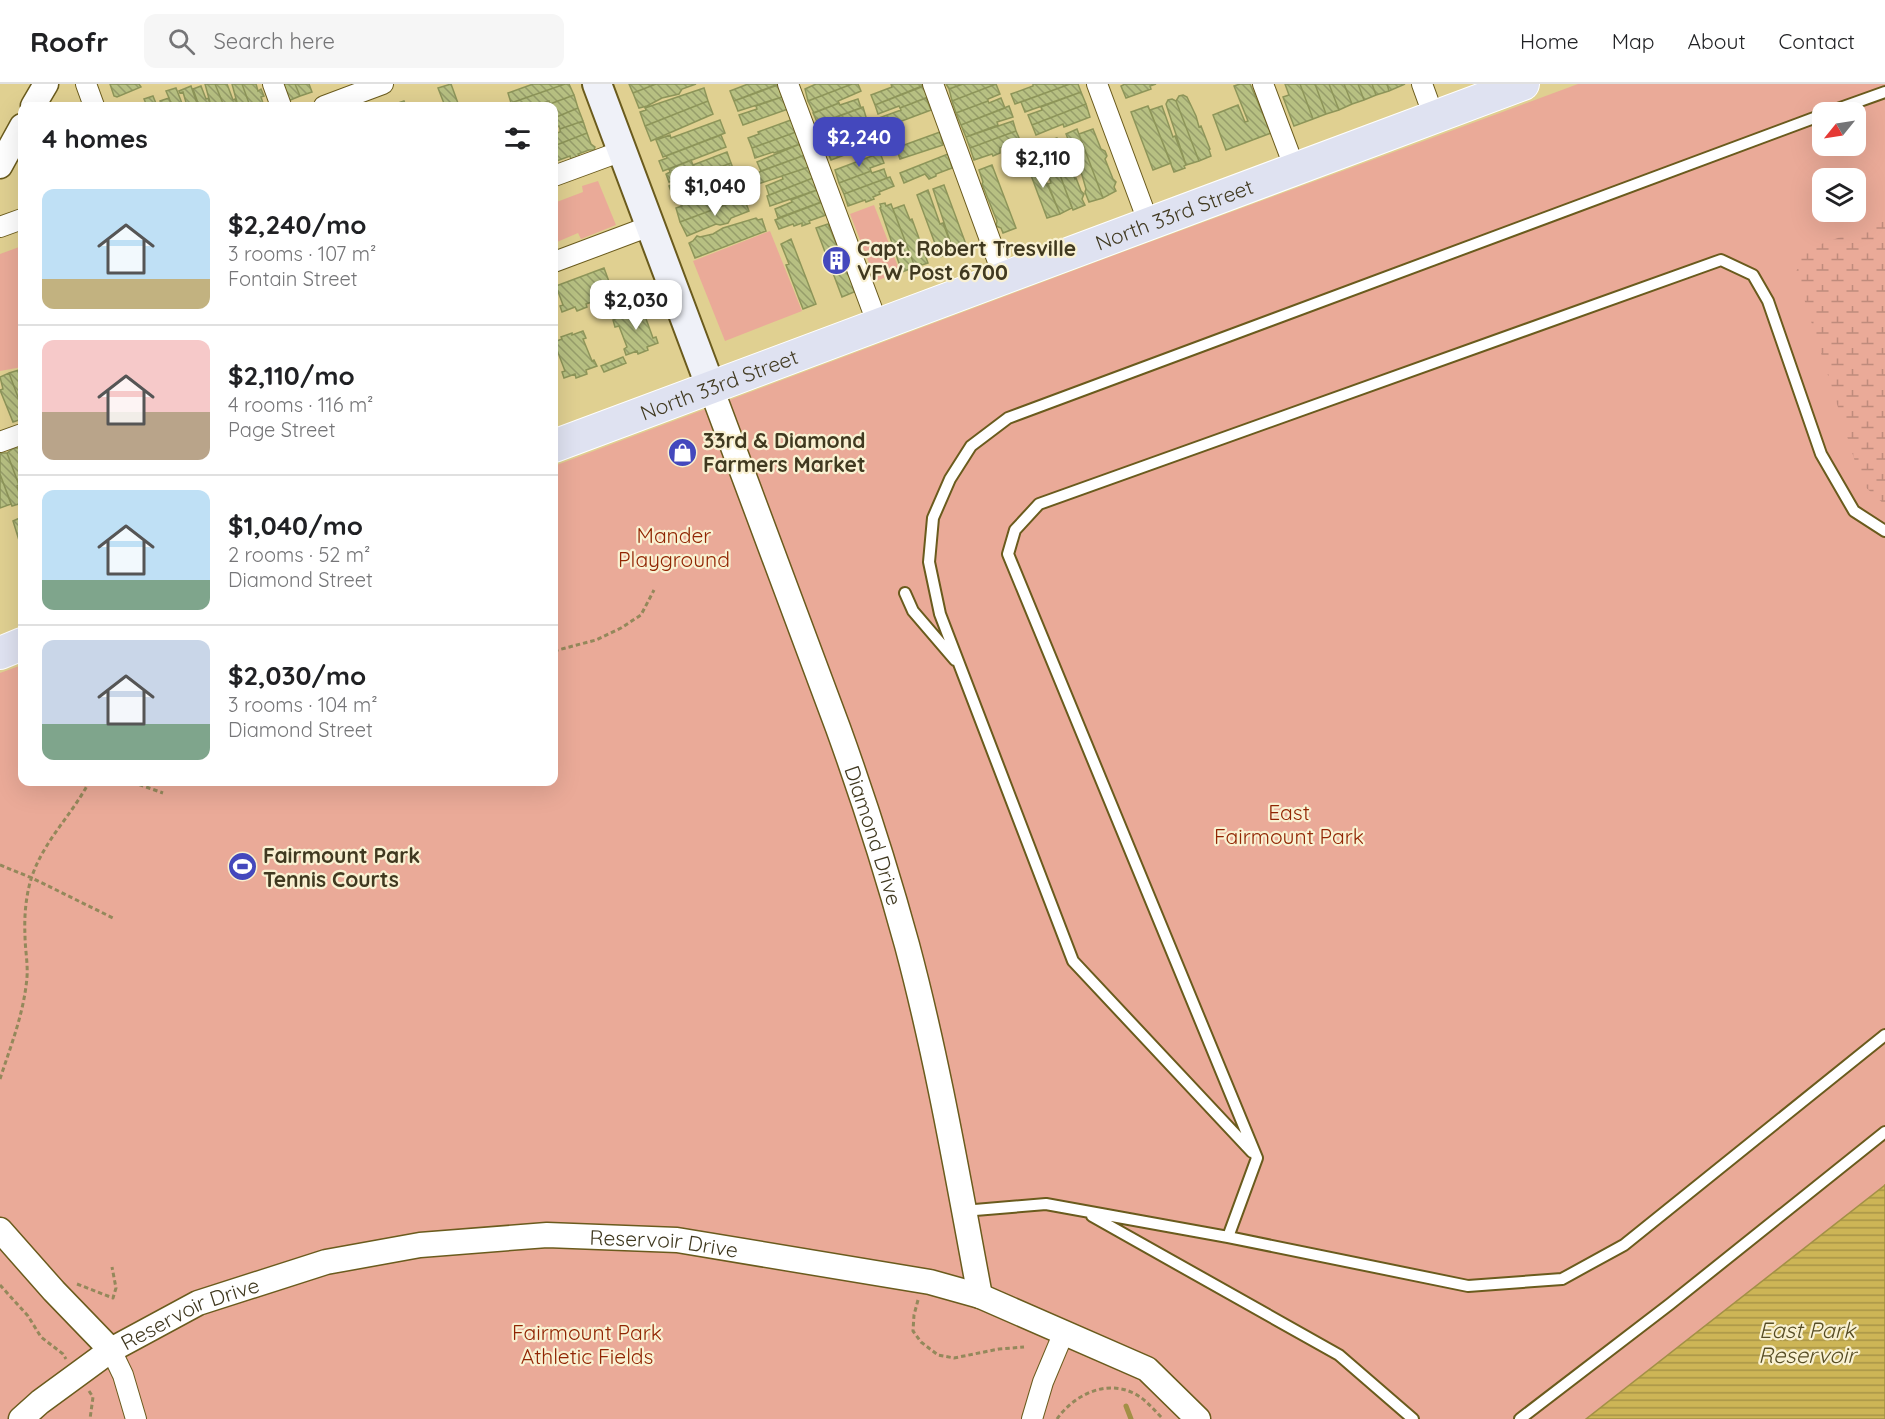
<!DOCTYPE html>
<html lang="en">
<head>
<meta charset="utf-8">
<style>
  body { margin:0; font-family:Quicksand,sans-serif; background:#f6f6f6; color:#202124; height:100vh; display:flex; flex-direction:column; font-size:22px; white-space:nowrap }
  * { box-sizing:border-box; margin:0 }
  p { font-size:20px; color:#757577 }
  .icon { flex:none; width:33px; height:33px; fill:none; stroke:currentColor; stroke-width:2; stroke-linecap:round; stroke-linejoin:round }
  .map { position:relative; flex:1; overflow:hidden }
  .drawer { position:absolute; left:18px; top:18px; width:540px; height:684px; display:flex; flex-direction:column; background:#fff; border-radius:12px; box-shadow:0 6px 24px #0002 }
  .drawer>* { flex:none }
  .needle { width:39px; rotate:240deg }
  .tools { position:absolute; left:1812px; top:18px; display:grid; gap:12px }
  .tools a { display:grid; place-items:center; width:54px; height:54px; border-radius:12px; background:#fff; box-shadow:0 6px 24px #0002; font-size:30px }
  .price { position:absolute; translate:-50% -51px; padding:0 14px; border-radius:12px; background:#fff; color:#222; font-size:20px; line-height:39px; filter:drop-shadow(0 2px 3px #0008) }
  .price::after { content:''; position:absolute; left:50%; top:36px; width:18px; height:14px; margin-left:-9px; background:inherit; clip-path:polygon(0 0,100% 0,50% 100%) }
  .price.active { background:#4448bd; color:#fff }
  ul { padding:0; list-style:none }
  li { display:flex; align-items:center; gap:18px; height:150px; padding:0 24px }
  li+li { border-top:2px solid #e0e0e0 }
  li span { display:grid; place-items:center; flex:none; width:168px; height:120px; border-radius:12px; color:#555 }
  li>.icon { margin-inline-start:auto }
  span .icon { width:72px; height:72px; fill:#fffc; stroke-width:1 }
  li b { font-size:26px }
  h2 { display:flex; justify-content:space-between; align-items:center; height:72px; padding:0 24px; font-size:26px }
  header { display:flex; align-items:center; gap:36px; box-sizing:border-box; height:84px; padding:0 30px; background:#fff; border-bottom:2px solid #e0e0e0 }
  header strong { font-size:28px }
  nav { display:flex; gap:33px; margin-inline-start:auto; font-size:21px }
  .search { width:420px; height:54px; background:#f6f6f6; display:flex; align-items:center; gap:15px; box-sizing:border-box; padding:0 21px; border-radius:12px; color:#757577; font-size:22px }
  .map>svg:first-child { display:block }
</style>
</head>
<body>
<header>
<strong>Roofr</strong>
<div class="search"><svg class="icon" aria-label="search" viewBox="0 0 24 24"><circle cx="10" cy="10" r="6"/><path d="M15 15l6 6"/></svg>Search here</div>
<nav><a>Home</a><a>Map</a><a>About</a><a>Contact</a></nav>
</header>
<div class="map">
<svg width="1885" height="1335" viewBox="0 0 1885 1335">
  <defs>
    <pattern id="wetland-marsh" width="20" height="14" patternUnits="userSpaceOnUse" patternTransform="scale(1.5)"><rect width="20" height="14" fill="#eaaa98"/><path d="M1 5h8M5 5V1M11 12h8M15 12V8" fill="none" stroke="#bf8b7c"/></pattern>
    <pattern id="water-rules" width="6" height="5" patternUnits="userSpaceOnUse" patternTransform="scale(1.5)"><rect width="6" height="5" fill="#cdb556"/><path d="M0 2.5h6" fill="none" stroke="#a89447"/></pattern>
    <pattern id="building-back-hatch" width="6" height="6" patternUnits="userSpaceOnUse" patternTransform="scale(1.5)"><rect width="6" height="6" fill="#b7c082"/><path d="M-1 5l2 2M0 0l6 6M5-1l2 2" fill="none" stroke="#969d6a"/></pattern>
  </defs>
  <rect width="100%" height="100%" fill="#e0d091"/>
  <path fill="#eaaa98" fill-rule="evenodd" d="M1578 0H1885V1335H0V589L22 581V698H554V382L1115 171ZM1822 28H1856V62H1822ZM1822 94H1856V128H1822Z
    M598 97 616 141 581 155 578 149 557 158V164L554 166V119L583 108 582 102Z
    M874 121 900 188 876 197 850 130Z
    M770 147 802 227 725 257 693 177Z
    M22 162V191L19 192 22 194V283L0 287V170Z"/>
  <path fill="url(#wetland-marsh)" d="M1885 137V421L1862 400 1796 189 1802 167Z"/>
  <path fill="url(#water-rules)" stroke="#a39046" stroke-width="1.5" d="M1885 1100V1335H1586L1885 1101Z"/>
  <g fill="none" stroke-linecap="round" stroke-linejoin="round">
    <path stroke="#a39046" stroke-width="5" d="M1126 1322 1131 1335"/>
  </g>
  <path fill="url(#building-back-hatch)" stroke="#8d9559" stroke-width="1.5" d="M110 0H139L141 3 117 13 114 12Z
    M205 0H215L224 22H211Z
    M215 0H227L233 16 235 15 238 22H224Z
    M232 0H242L250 22H238Z
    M242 0H256L258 7 261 5 264 12 261 13 264 22H250Z
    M282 0H295L300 12 288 17Z
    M295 0H309L312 8 300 12Z
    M451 0 459 22H445L438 4Z
    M533 0H565L511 19 508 9Z
    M565 0H569L574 11 550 20 549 17 535 22H512L511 19Z
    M629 0H656L633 9Z
    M656 0H696L682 5 679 10 662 14 647 22 639 24 633 9Z
    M778 0 734 17 730 7 748 0Z
    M816 0H852L808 17 805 5Z
    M852 0H858L861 7 838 17 839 19 814 29 808 17Z
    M891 0H921L922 2 875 21 871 11 892 3Z
    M946 0H963L949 5Z
    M963 0H996L952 17 949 5Z
    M996 0 1000 10 988 15V17L956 29 952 17Z
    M1033 0H1070L1015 20 1011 10 1033 2Z
    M1070 0H1078L1081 8 1025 28 1021 18Z
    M1125 0H1156L1150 2 1151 5 1126 14 1121 2Z
    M1240 0H1250L1271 49 1226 66 1213 31 1238 21 1245 38 1248 37 1234 2Z
    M1285 0H1300L1313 35 1294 42 1283 13 1289 11Z
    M1300 0H1315L1326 30 1313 35Z
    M1315 0H1329L1339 26 1326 30Z
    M1329 0H1344L1352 20 1339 26Z
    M1344 0H1358L1364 16 1352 20Z
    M1358 0H1372L1376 11 1364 16Z
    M1372 0H1387L1389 7 1376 11Z
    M1387 0H1405L1389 7Z
    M778 1 782 13 738 27 734 17Z
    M191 2 198 22H187L183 8 180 9 179 7Z
    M201 2 206 15 208 14 211 22H199L193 5Z
    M924 2 928 13 900 24 899 22 878 30 875 21Z
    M176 4 183 22H172L169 14 166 7Z
    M704 4 708 17 645 42 640 28 646 26 645 24Z
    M1081 8 1086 20 1032 41 1028 31 1042 26 1041 23Z
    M574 11 578 24 554 34V22H550V20Z
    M1183 11 1187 13 1196 32 1199 43 1201 42 1210 65 1209 66 1211 72 1199 77 1176 17 1179 12Z
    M153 12 157 22H147L144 15Z
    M782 13 788 25 743 41 739 31 757 25 756 22Z
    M169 14 172 22H162L160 17Z
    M926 14 931 26 883 44 879 34 901 26 900 24Z
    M1001 14 1005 24 961 41 956 29 988 17 989 19Z
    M858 15 861 24 818 40 813 29 839 19 840 21Z
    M1172 15 1176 17 1199 77 1186 81 1166 20 1168 16Z
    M404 17 406 22H392V21Z
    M708 17 713 30 651 57 645 42Z
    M1086 20 1090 33 1064 43 1063 40 1036 51 1032 41Z
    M1009 22 1013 33 997 38 998 41 966 53 961 41Z
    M1148 22 1171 79 1153 86 1131 28Z
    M1162 22 1173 53 1175 52 1186 81 1184 82 1185 84 1174 88 1150 26Z
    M863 23 866 33 847 40 848 43 822 52 817 40Z
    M578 24 583 37 560 45 559 42 554 44V34Z
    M720 36 725 49 663 73 656 56 670 51 671 54Z
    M791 36 796 48 752 64 748 54 759 50 758 48Z
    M583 37 587 49 554 62V50L560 48V45Z
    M1013 37 1016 47 970 64 966 53Z
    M863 39H866L870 48 826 64 822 52Z
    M1077 45 1103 114 1089 118 1085 108 1086 105 1082 91 1080 87 1077 85 1073 77 1075 73 1066 50Z
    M1093 45 1101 65 1105 67 1107 72 1105 75 1113 95 1116 98 1114 103 1116 107 1103 114 1079 50Z
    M872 47 876 57 862 62 863 64 831 76 826 64Z
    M1016 47 1020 56 1000 64V69L993 72 992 70 974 76 970 64Z
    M796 48 800 60 774 69 773 68 755 74 752 64Z
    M940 48 943 61 900 75 896 64Z
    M587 49 591 60 595 63 594 66H589L578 70 580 72 571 75 570 72 554 78V62Z
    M721 51 726 63 663 87 659 77 667 74 666 72Z
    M1057 54 1071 80 1075 95 1076 94 1081 107 1084 110 1082 115 1085 121 1073 126 1049 61 1048 57Z
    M800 60 805 71 761 87 757 78Z
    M727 68 731 79 675 101 673 97 669 98 666 90 670 88 669 85 691 76 693 81Z
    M880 69 884 79 870 84 871 87 839 99 835 86Z
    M1052 69 1072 124 1060 130 1048 100 1051 99 1042 72Z
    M948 70 952 84 936 90V92L929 95 925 90 904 99 900 89Z
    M805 71 809 83 758 100 754 90Z
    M1036 74 1060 130 1047 134 1026 78Z
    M731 79 736 92 717 101 710 106H704L686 113 684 116 675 118 669 102Z
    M992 81 1016 144 1003 149 1001 144 996 142 997 137 982 100 983 98 979 86Z
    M809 83 813 94 769 111 766 102 783 95 782 92Z
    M884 85 887 94 844 110 839 99 871 87 872 89Z
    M890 93 894 102 879 108 880 110 873 113 874 115 866 118 865 116 848 122 844 110Z
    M813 94 817 106 770 122 767 112Z
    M739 100 740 102 743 101 746 108 742 109 744 114 680 138 676 124 682 122 681 121Z
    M944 101 967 163 954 169 933 105Z
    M817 106 821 118 778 134 775 125 792 118 791 116Z
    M928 106 940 140 943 139 954 169 948 171 947 170 940 173 917 111Z
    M744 114 749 127 731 134 728 139 720 141 716 140 687 152 680 138Z
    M822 118 826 131 809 137 810 139 802 142V139L794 142 793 140 779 145 775 136Z
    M885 119 886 122 891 120 915 183 902 188 880 124 881 123 880 120Z
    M904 121 910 136 912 135 928 179 922 181 921 180 915 183 893 125Z
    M756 134 758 136 762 135 766 147 695 174 689 159 693 157 697 152 700 153 713 150 723 144Z
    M828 140 838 164 842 165 844 170 842 174 846 178 845 181 854 205V208L842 213 816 144Z
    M791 155 816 220 803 225 786 181 789 180 781 160Z
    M604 184 611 203 613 202 616 209 602 214 603 217 593 221 592 218 586 220 587 223 577 227 575 223 562 228 560 222 563 221 556 202Z
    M645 224 648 231 645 232 653 254 656 253 658 259 647 263 648 266 638 270 637 267 626 271 624 265 627 263 619 242 615 243 613 236 633 226 634 228Z
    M583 247 586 254 583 255 592 277 594 276 597 282 586 286 587 290 576 294 575 290 564 294 562 288 565 287 554 258 562 255 561 253 572 249V251Z
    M623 273 626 279 604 288 601 282Z
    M19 286 22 295V324L9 289Z
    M9 289 22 324V335L13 338 0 306 3 305 0 293Z
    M14 364H20L22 372V405L21 401H19L7 369Z
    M2 369H7L19 401 17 402 22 419 12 422 0 390V370Z
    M0 390 11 420 0 424Z
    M22 433V466L13 437Z"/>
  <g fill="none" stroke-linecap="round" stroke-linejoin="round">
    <defs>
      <path id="service" d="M1829 28 1885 8
        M905 509 913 527 955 576
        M1252 1068 1073 877 940 530 929 478 933 434 950 395 971 362 1008 334 1822 31
        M963 1127 1046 1120 1228 1153 1468 1202 1562 1195 1624 1161 1885 951
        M1092 1132 1339 1271 1413 1335
        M1228 1153 1257 1074 1008 470 1015 446 1039 420 1721 176 1753 191 1768 217 1821 370 1854 427 1885 447
        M1520 1335 1670 1220 1885 1048"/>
      <path id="minor" d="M86 0 94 22
        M273 0 281 22
        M788 0 878 241
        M933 0 1004 194
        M1097 0 1149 140
        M1263 0 1295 85
        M1422 0 1434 33
        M324 22 383 0
        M554 92 622 67
        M0 143 22 135
        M554 178 650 142
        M0 358 22 350
        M111 1266 123 1291 136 1335
        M1032 1335 1043 1298 1064 1248"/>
      <g id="tertiary">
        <path d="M33 22 46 0"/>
        <path d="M0 82 22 42"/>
        <path id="s1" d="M711 304 838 644C864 716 887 788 907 861 938 977 958 1095 980 1212"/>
        <path d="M0 1146 54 1207 111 1266"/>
        <path id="s2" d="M21 1335 40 1318 111 1266 198 1219 326 1178 420 1161 547 1151 677 1156 930 1198 980 1212 1147 1285 1198 1335"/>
      </g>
      <path id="secondary" d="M597 0 711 304"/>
      <g id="primary">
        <path id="s3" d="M554 362 1523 0"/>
        <path d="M0 569 22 560"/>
      </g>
    </defs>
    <use href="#service" stroke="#6a5b1d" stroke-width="14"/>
    <use href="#minor" stroke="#6a5b1d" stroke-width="22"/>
    <use href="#tertiary" stroke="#6a5b1d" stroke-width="27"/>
    <use href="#secondary" stroke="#6a5b1d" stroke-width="32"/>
    <use href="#primary" stroke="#fff" stroke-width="34"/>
    <path stroke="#94885b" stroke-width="3" stroke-dasharray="4.5 3" stroke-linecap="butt" d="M554 567 596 556 621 544 641 531 654 506
      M132 698 163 709
      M0 781 32 794 115 835
      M0 995C11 961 24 929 27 893 28 879 25 865 25 851 24 832 26 810 32 792 45 755 72 731 89 698
      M77 1200 113 1214 116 1204 112 1183
      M0 1201 28 1232 41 1253 63 1270 66 1275
      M918 1216 914 1231 913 1247 921 1258 938 1271 954 1274 999 1265 1024 1263
      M89 1307 93 1313 90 1335
      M1057 1335C1073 1312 1104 1296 1131 1308 1144 1313 1153 1325 1163 1335"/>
    <use href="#service" stroke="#fff" stroke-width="10"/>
    <use href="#minor" stroke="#fff" stroke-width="20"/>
    <use href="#tertiary" stroke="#fff" stroke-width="24"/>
    <use href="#secondary" stroke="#eff1f8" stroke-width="28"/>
    <use href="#primary" stroke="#dfe2f1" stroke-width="32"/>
  </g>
  <defs>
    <symbol id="building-disc" viewBox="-11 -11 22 22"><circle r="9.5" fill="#4448bd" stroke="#f9f1d2"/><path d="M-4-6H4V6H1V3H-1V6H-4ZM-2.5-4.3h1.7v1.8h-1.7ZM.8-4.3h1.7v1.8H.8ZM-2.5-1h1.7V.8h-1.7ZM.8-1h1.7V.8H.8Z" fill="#fff"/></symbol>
    <symbol id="shop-disc" viewBox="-11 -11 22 22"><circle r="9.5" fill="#4448bd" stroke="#f9f1d2"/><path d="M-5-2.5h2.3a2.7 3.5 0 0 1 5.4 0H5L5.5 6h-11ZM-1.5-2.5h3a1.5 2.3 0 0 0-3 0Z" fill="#fff"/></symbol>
    <symbol id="stadium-disc" viewBox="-11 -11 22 22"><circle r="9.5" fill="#4448bd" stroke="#f9f1d2"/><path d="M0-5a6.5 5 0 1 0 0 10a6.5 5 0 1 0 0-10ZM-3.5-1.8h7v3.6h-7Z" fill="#fff"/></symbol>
  </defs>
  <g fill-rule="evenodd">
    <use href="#building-disc" x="820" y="160" width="33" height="33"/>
    <use href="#shop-disc" x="666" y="352" width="33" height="33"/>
    <use href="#stadium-disc" x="226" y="766" width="33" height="33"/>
  </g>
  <g text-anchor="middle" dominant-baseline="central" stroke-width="4.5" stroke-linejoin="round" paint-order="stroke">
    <g font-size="21" fill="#403920" stroke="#f9f1d2">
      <text stroke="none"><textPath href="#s3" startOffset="662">North 33rd Street</textPath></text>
      <text stroke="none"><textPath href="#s3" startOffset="176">North 33rd Street</textPath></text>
      <text stroke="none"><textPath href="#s1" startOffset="476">Diamond Drive</textPath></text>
      <text stroke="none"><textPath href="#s2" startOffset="687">Reservoir Drive</textPath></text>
      <text stroke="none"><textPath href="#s2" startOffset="201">Reservoir Drive</textPath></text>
    </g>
    <g font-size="21" font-weight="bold" fill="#403920" stroke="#f9f1d2" text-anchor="start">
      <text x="857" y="164">Capt. Robert Tresville<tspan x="857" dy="24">VFW Post 6700</tspan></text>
      <text x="703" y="356">33rd &amp; Diamond<tspan x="703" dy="24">Farmers Market</tspan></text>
      <text x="263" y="771">Fairmount Park<tspan x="263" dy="24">Tennis Courts</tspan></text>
    </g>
    <g font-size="21" fill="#912503" stroke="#f9f1d2">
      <text x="674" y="451">Mander<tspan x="674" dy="24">Playground</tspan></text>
      <text x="1289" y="728">East<tspan x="1289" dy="24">Fairmount Park</tspan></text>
      <text x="587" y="1248">Fairmount Park<tspan x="587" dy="24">Athletic Fields</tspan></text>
    </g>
    <g font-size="22" font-style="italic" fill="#564c24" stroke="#f9f1d2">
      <text x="1807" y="1246">East Park<tspan x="1807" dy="25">Reservoir</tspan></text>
    </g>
  </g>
</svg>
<div class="tools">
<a><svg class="needle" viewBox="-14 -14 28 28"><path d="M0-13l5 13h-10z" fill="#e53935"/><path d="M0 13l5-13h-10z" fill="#757577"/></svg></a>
<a><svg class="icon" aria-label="layers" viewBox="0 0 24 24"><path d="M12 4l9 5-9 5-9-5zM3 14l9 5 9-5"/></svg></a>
</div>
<b class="price active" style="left:859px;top:84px">$2,240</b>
<b class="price" style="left:1043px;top:105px">$2,110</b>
<b class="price" style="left:715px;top:133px">$1,040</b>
<b class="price" style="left:636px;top:247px">$2,030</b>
<section class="drawer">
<h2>4 homes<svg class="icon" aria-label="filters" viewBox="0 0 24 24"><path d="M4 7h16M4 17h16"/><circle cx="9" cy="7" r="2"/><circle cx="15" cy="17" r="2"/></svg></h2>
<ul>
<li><span style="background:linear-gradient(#bfe0f5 75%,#c2b280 0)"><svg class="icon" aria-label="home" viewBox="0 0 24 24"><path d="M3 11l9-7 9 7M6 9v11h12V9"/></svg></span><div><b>$2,240/mo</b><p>3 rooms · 107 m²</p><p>Fontain Street</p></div></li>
<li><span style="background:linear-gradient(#f6c9c9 60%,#b9a48a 0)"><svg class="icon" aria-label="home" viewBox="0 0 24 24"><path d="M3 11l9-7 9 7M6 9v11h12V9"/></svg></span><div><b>$2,110/mo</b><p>4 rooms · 116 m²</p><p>Page Street</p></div></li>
<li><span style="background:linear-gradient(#bfe0f5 75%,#7fa58c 0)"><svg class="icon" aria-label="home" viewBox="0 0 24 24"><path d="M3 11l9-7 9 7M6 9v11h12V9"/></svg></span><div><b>$1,040/mo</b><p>2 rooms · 52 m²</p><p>Diamond Street</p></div></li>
<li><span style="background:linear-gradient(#c9d6e8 70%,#7fa58c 0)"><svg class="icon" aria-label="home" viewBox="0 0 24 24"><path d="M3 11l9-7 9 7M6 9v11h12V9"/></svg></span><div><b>$2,030/mo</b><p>3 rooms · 104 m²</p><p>Diamond Street</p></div></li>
</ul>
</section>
</div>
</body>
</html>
